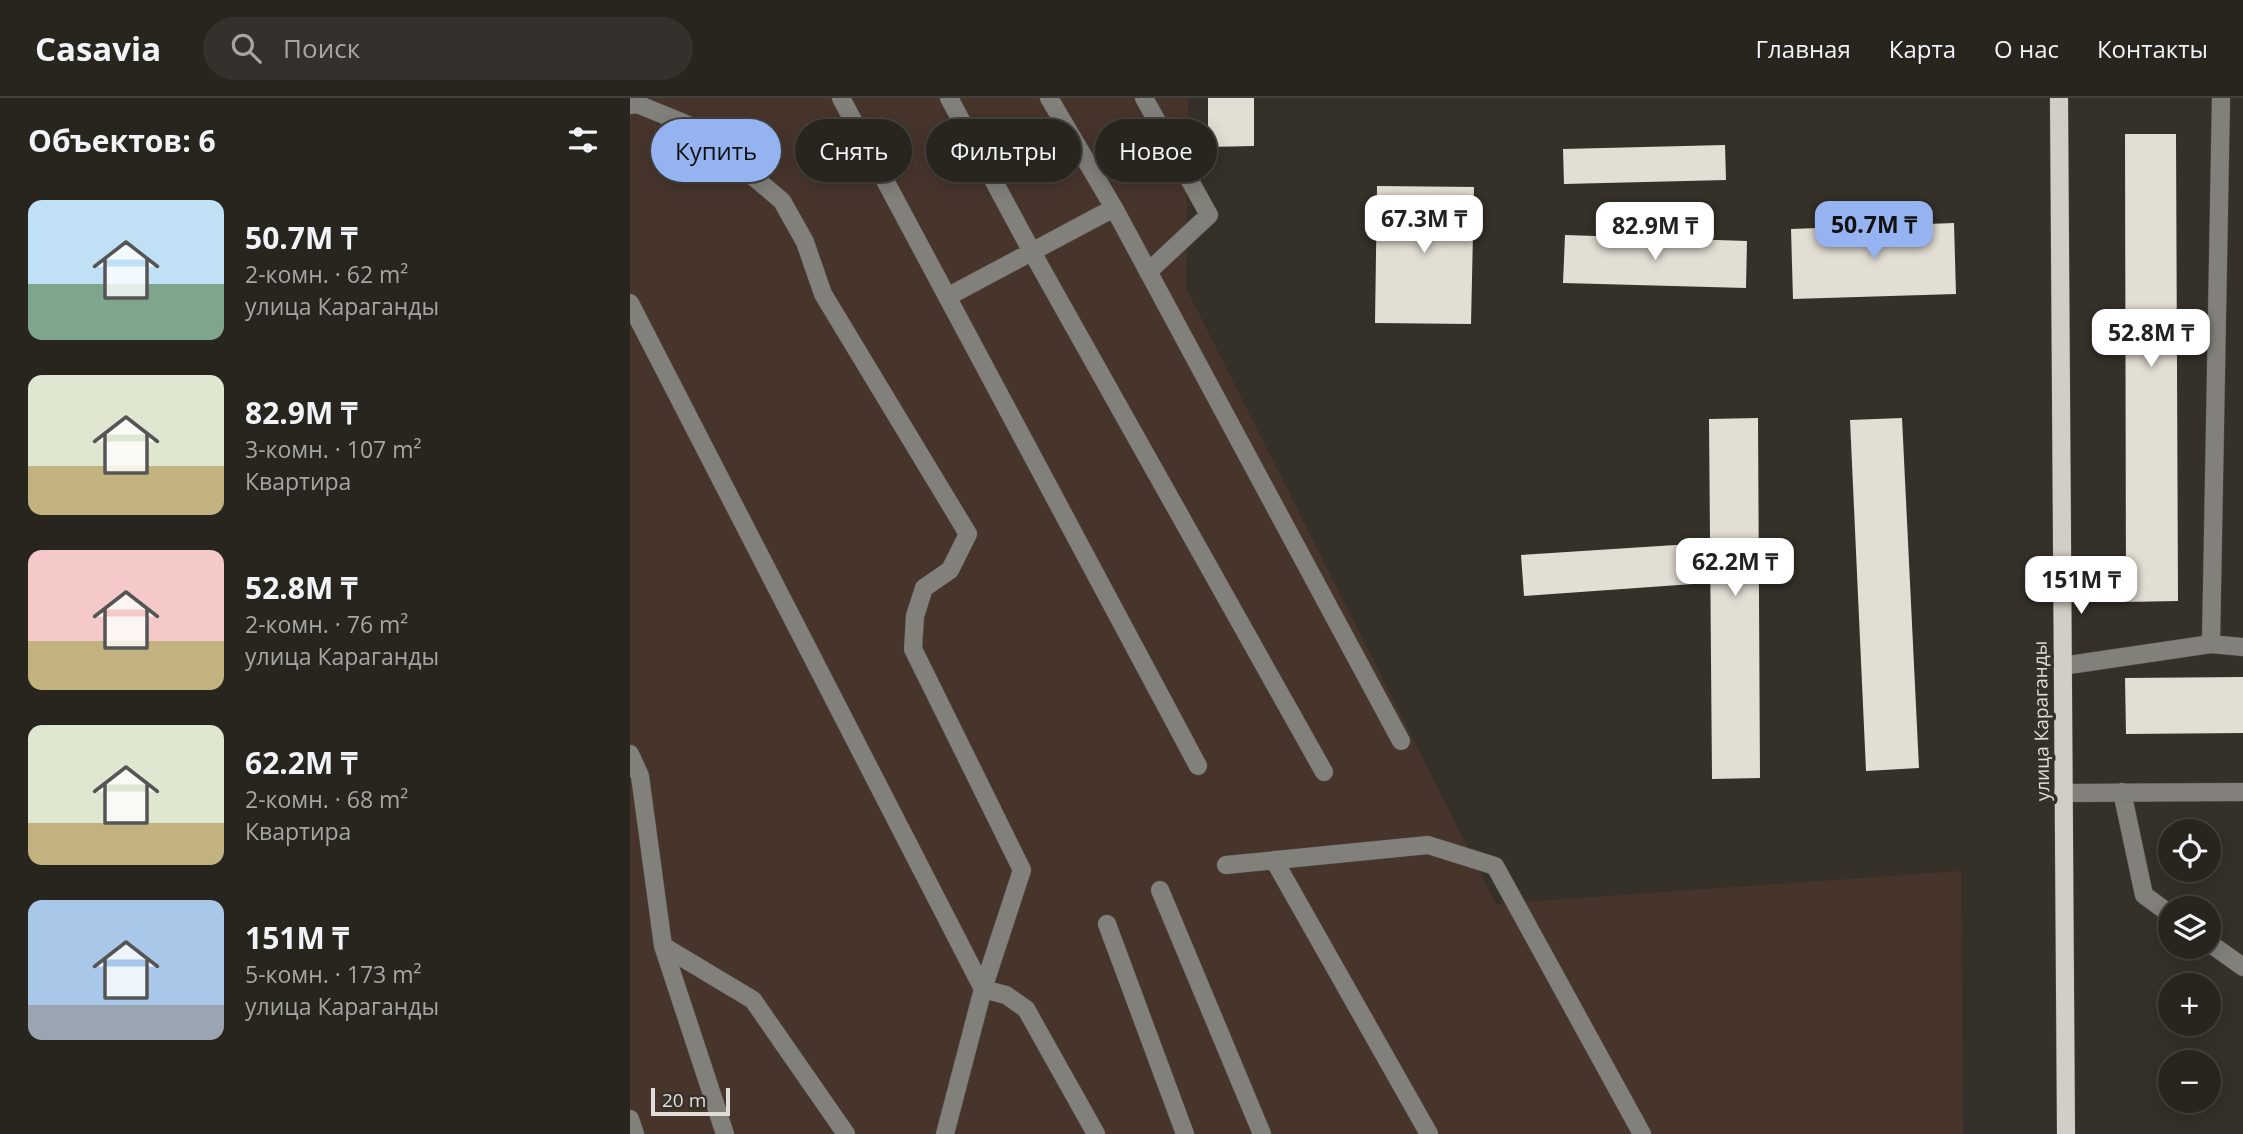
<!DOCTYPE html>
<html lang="ru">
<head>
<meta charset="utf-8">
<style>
  body { margin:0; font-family:"Open Sans",sans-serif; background:#34312c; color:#f1f3f6; height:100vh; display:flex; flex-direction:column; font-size:26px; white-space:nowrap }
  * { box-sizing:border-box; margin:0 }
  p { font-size:23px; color:#a5a5a4 }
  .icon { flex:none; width:38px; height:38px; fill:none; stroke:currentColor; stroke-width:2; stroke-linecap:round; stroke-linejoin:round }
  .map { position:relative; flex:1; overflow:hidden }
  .drawer { display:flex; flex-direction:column; background:#28251f; width:630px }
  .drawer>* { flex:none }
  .guide { position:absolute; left:21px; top:21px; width:665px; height:63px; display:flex; gap:14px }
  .fabs { position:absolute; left:1528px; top:721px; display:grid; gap:14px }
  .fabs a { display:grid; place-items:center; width:63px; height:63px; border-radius:50%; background:#28251f; box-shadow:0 4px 18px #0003,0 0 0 2px #44423d; font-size:35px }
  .scale { position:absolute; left:21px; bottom:18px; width:79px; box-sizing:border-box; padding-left:7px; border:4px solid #e0ddd8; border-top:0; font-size:19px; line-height:24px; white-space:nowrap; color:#e0ddd8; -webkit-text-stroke:5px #353129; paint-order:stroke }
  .price { position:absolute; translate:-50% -60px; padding:0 16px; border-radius:14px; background:#fff; color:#222; font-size:23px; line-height:46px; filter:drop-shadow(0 2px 4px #0008) }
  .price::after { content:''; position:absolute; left:50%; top:42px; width:21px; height:16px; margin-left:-10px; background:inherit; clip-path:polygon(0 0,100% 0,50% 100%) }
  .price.on { background:#95b2f1; color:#111 }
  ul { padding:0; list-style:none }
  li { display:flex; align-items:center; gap:21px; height:175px; padding:0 28px }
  li span { display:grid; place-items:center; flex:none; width:196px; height:140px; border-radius:14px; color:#555 }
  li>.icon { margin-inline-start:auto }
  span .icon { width:84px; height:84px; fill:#fffc; stroke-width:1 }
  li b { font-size:30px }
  h2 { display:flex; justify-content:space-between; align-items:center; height:84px; padding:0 28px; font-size:30px }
  .tag { padding:0 24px; border-radius:32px; background:#28251f; box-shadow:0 4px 18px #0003,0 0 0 2px #44423d; font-size:24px; line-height:63px }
  .tag.on { background:#95b2f1; color:#111 }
  header { display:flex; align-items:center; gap:42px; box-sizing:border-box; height:98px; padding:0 35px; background:#28251f; border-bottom:2px solid #44423d }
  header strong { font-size:33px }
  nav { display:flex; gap:38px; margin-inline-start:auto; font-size:24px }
  .search { width:490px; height:63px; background:#34312c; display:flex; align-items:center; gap:18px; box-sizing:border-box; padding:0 24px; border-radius:38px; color:#a5a5a4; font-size:26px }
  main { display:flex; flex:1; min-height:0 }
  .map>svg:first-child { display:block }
</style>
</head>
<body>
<header>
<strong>Casavia</strong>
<div class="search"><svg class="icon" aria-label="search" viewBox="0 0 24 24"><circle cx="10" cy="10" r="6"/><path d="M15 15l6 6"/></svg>Поиск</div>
<nav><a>Главная</a><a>Карта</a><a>О нас</a><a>Контакты</a></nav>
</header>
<main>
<section class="drawer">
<h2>Объектов: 6<svg class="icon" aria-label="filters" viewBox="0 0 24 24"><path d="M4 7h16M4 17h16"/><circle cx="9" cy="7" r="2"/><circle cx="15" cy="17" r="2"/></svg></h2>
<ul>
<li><span style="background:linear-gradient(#bfe0f5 60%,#7fa58c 0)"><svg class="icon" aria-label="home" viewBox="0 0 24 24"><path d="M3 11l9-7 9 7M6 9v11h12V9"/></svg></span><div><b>50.7M ₸</b><p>2-комн. · 62 m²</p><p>улица Караганды</p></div></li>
<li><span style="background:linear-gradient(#dfe7d0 65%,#c2b280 0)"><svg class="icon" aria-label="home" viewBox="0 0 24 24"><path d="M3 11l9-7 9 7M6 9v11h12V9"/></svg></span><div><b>82.9M ₸</b><p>3-комн. · 107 m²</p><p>Квартира</p></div></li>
<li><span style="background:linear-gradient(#f6c9c9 65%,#c2b280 0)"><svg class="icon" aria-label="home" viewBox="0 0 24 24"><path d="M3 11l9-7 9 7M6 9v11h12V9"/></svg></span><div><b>52.8M ₸</b><p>2-комн. · 76 m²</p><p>улица Караганды</p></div></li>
<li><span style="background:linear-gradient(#dfe7d0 70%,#c2b280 0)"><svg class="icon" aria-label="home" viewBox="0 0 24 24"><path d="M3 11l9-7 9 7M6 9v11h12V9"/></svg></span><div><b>62.2M ₸</b><p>2-комн. · 68 m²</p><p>Квартира</p></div></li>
<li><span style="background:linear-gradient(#a9c7e8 75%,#9aa5b1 0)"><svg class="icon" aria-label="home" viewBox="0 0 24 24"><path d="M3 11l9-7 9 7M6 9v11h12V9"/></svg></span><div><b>151M ₸</b><p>5-комн. · 173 m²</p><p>улица Караганды</p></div></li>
</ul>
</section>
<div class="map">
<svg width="1613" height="1036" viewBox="0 0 1613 1036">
  <rect width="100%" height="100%" fill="#353129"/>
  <path fill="#47352c" d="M0 0H558L556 190 866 806 1331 773 1333 1036H0Z"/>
  <path fill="#e3ded3" d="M578 0H624V48L578 49Z
    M1495 36H1546L1548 503 1496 504Z
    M1095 47 1096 82 934 86 933 51Z
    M747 88 844 89 841 226 745 225Z
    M1324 125 1326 196 1163 201 1161 131Z
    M935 137 1117 143 1116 190 933 185Z
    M1128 320 1130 680 1082 681 1079 321Z
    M1272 320 1289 670 1236 673 1220 322Z
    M1061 446 1063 486 894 498 891 457Z
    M1613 579V635L1496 636 1495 580Z"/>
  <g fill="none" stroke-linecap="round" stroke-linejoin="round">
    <defs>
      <path id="minor" d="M211 0 568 668
        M319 0 402 154 694 674
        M419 0 484 110
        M514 0 579 117 518 174
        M0 7 7 6 66 30 152 103 175 144 193 196 338 436 320 472 294 490 285 518 283 551 392 772 353 891 315 1036
        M317 199 484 110 771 643
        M0 205 353 891 376 897 396 911 466 1036
        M1581 546 1591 0
        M1432 568 1581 546 1613 549
        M0 656 10 678 33 848 123 902 216 1036
        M1492 694 1514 797 1540 816
        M1433 695 1613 694
        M644 762 799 1036
        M596 767 798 747 865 768 1012 1036
        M530 792 632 1036
        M477 826 555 1036
        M1578 844 1613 869
        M33 848 95 1036
        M0 1021 5 1036"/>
      <path id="major" d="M1429 0 1436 1036"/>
    </defs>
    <use href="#minor" stroke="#504d45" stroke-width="19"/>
    <use href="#major" stroke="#504d45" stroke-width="19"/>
    <use href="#minor" stroke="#82807b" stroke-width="18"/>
    <use href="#major" stroke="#d3cec5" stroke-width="18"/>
  </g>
  <g text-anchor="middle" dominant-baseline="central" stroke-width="7" stroke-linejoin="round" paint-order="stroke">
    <g font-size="19" fill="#e0ddd8" stroke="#353129">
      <text transform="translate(1411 623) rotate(-91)">улица Караганды</text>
    </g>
  </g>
</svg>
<div class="fabs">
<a><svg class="icon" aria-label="locate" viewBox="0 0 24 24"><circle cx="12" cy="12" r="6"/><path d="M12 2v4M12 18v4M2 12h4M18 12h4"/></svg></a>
<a><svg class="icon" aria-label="layers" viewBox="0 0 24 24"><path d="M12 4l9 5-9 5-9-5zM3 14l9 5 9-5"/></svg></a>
<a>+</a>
<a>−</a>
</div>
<div class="scale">20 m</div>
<b class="price" style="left:794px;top:157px">67.3M ₸</b>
<b class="price on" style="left:1244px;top:163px">50.7M ₸</b>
<b class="price" style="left:1025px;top:164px">82.9M ₸</b>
<b class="price" style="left:1521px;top:271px">52.8M ₸</b>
<b class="price" style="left:1105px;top:500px">62.2M ₸</b>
<b class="price" style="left:1451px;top:518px">151M ₸</b>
<div class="guide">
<a class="tag on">Купить</a>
<a class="tag">Снять</a>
<a class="tag">Фильтры</a>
<a class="tag">Новое</a>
</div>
</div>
</main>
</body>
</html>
